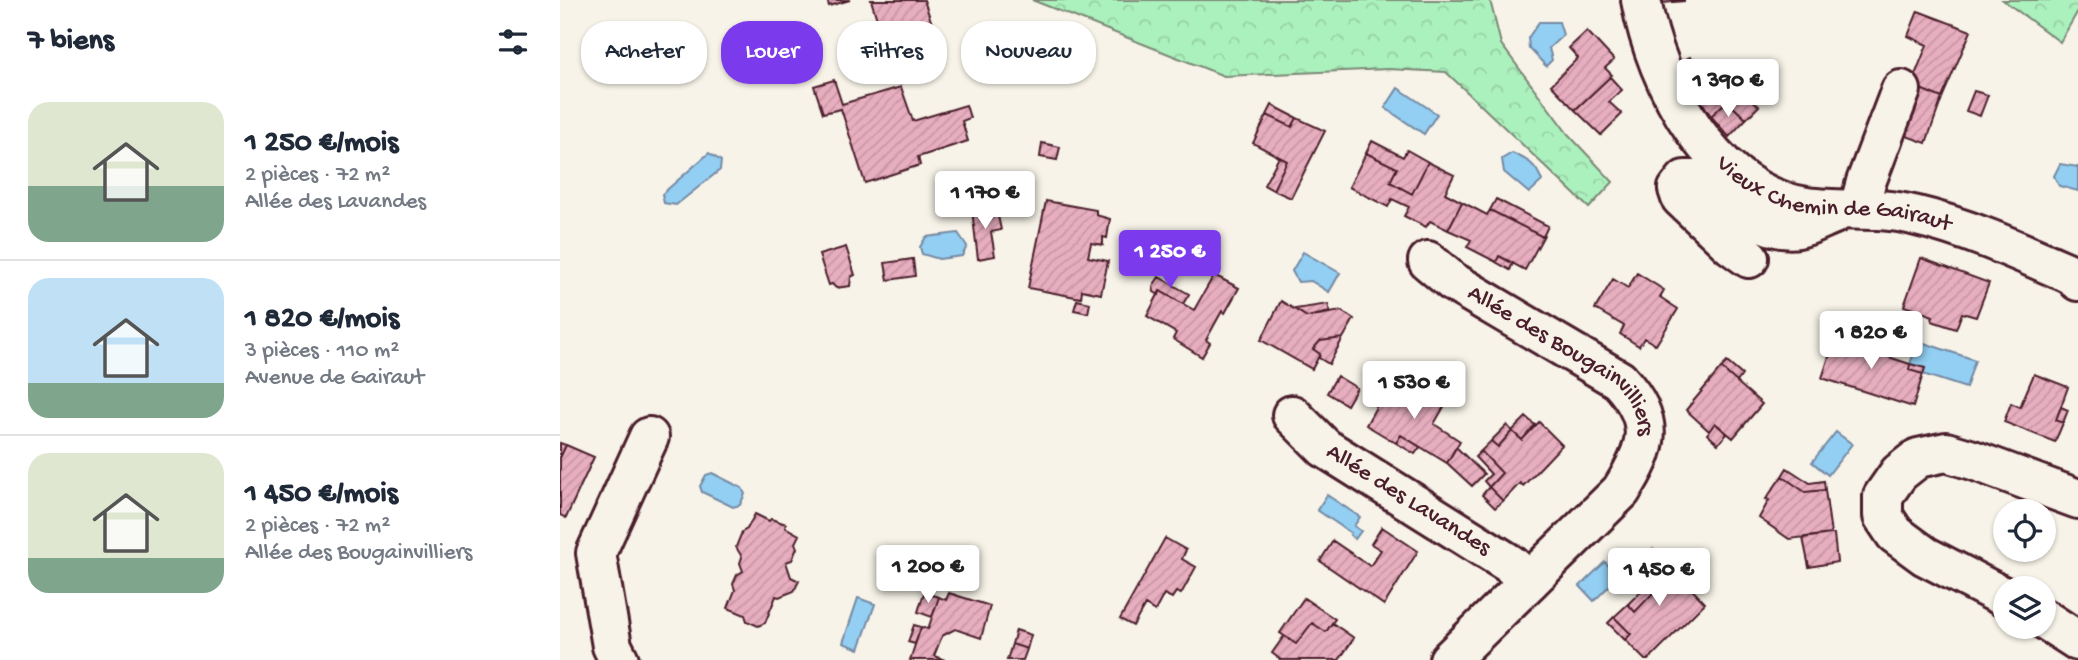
<!DOCTYPE html>
<html lang="fr">
<head>
<meta charset="utf-8">
<style>
  body { margin:0; font-family:"Gochi Hand",sans-serif; background:#f6f6f7; color:#1f2937; height:100vh; display:flex; flex-direction:column; font-size:26px; white-space:nowrap }
  * { box-sizing:border-box; margin:0 }
  p { font-size:23px; color:#747a83 }
  .icon { flex:none; width:38px; height:38px; fill:none; stroke:currentColor; stroke-width:2; stroke-linecap:round; stroke-linejoin:round }
  .map { position:relative; flex:1; overflow:hidden }
  .panel { display:flex; flex-direction:column; background:#fff; width:560px }
  .panel>* { flex:none }
  .top-card { position:absolute; left:21px; top:21px; width:665px; height:63px; display:flex; gap:14px }
  .controls { position:absolute; left:1433px; top:499px; display:grid; gap:14px }
  .controls a { display:grid; place-items:center; width:63px; height:63px; border-radius:50%; background:#fff; box-shadow:0 2px 5px #0004; font-size:35px }
  .price { position:absolute; translate:-50% -60px; padding:0 16px; border-radius:7px; background:#fff; color:#222; font-size:23px; line-height:46px; filter:drop-shadow(0 2px 4px #0008) }
  .price::after { content:''; position:absolute; left:50%; top:42px; width:21px; height:16px; margin-left:-10px; background:inherit; clip-path:polygon(0 0,100% 0,50% 100%) }
  .price.current { background:#7c3aed; color:#fff }
  ul { padding:0; list-style:none }
  li { display:flex; align-items:center; gap:21px; height:175px; padding:0 28px }
  li+li { border-top:2px solid #e0e1e3 }
  li span { display:grid; place-items:center; flex:none; width:196px; height:140px; border-radius:21px; color:#555 }
  li>.icon { margin-inline-start:auto }
  span .icon { width:84px; height:84px; fill:#fffc; stroke-width:1 }
  li b { font-size:30px }
  h2 { display:flex; justify-content:space-between; align-items:center; height:84px; padding:0 28px; font-size:30px }
  .pill { padding:0 24px; border-radius:28px; background:#fff; box-shadow:0 2px 5px #0004; font-size:24px; line-height:63px }
  .pill.current { background:#7c3aed; color:#fff }
  main { display:flex; flex:1; min-height:0 }
  .map>svg:first-child { display:block }
</style>
</head>
<body>
<main>
<section class="panel">
<h2>7 biens<svg class="icon" aria-label="filters" viewBox="0 0 24 24"><path d="M4 7h16M4 17h16"/><circle cx="9" cy="7" r="2"/><circle cx="15" cy="17" r="2"/></svg></h2>
<ul>
<li><span style="background:linear-gradient(#dfe7d0 60%,#7fa58c 0)"><svg class="icon" aria-label="home" viewBox="0 0 24 24"><path d="M3 11l9-7 9 7M6 9v11h12V9"/></svg></span><div><b>1 250 €/mois</b><p>2 pièces · 72 m²</p><p>Allée des Lavandes</p></div></li>
<li><span style="background:linear-gradient(#bfe0f5 75%,#7fa58c 0)"><svg class="icon" aria-label="home" viewBox="0 0 24 24"><path d="M3 11l9-7 9 7M6 9v11h12V9"/></svg></span><div><b>1 820 €/mois</b><p>3 pièces · 110 m²</p><p>Avenue de Gairaut</p></div></li>
<li><span style="background:linear-gradient(#dfe7d0 75%,#7fa58c 0)"><svg class="icon" aria-label="home" viewBox="0 0 24 24"><path d="M3 11l9-7 9 7M6 9v11h12V9"/></svg></span><div><b>1 450 €/mois</b><p>2 pièces · 72 m²</p><p>Allée des Bougainvilliers</p></div></li>
</ul>
</section>
<div class="map">
<svg width="1518" height="660" viewBox="0 0 1518 660">
  <defs>
    <pattern id="forest-crowns" width="20" height="18" patternUnits="userSpaceOnUse" patternTransform="scale(1.75)"><rect width="20" height="18" fill="#abf1bd"/><path d="M2 6a3 3 0 1 1 6 0M12 15a3 3 0 1 1 6 0" fill="none" stroke="#95cea3"/></pattern>
    <pattern id="building-hatch" width="6" height="6" patternUnits="userSpaceOnUse" patternTransform="scale(1.75)"><rect width="6" height="6" fill="#e7aebf"/><path d="M-1 1l2-2M0 6l6-6M5 7l2-2" fill="none" stroke="#c895a4"/></pattern>
  </defs>
  <rect width="100%" height="100%" fill="#f7f3e8"/>
  <filter id="ink" filterUnits="userSpaceOnUse"><feTurbulence type="fractalNoise" baseFrequency=".0143" numOctaves="2"/><feDisplacementMap in="SourceGraphic" scale="14" xChannelSelector="R" yChannelSelector="G"/><feConvolveMatrix kernelMatrix="1 2 1 2 8 2 1 2 1" color-interpolation-filters="sRGB"/></filter>
  <g filter="url(#ink)">
    <path fill="url(#forest-crowns)" stroke="#7a8874" stroke-width="2" d="M472 0H930L941 44 1008 134 1053 182 1029 208 886 72 828 69 664 76Z
      M1443 0H1518V11L1500 42Z"/>
    <path fill="#92cff3" stroke="#7589a3" stroke-width="2" d="M979 22H999L1003 35 989 48 992 60 986 66 969 48 968 38Z
      M838 88 877 114 864 134 825 108Z
      M149 153 161 161 160 170 116 205 104 203 102 194Z
      M952 153C968 160 976 164 982 181L969 193 944 172 942 159Z
      M1500 164 1518 167V191L1499 186 1494 176Z
      M398 233 407 246 402 256 379 259 362 254 360 247 366 237Z
      M617 233 634 234 652 261 640 271 614 260 607 262 603 249Z
      M743 252 780 273 769 292 751 281 738 282 732 271Z
      M1358 341 1415 360 1406 388 1363 374 1365 368 1350 364Z
      M1276 432 1292 444 1268 475 1252 462Z
      M152 473 182 488 185 494 180 505 173 507 142 492 140 486 146 475Z
      M767 495 800 517 794 526 801 531 795 539 790 535 791 533 757 510Z
      M1045 562 1059 576 1034 601 1020 586Z
      M298 598 315 604 299 649 283 643Z"/>
    <path fill="url(#building-hatch)" stroke="#4a1f2b" stroke-width="2" d="M267 0H290L269 6Z
      M311 0H364L382 54 333 71Z
      M1103 0H1124V1L1103 3Z
      M1358 11 1411 31 1382 98 1351 85 1367 45 1348 36Z
      M1027 31 1054 60 1045 68 1052 75 1015 110 991 85 1018 58 1009 48Z
      M1130 57 1153 94 1167 101 1151 116 1128 81 1120 62Z
      M1050 77 1062 90 1049 102 1062 114 1041 135 1015 110Z
      M274 80 282 104 341 87 353 121 406 105 410 118 402 121 408 141 358 157 360 165 305 183 281 109 263 113 254 86Z
      M1351 85 1382 98 1366 143 1335 132Z
      M1180 89 1199 106 1186 119 1167 101Z
      M1414 91 1428 95 1420 116 1406 111Z
      M1167 101 1186 119 1169 137 1151 116Z
      M712 105 737 118 732 127 707 115Z
      M707 115 732 127 737 118 765 131 731 198 713 190 727 161 693 143Z
      M812 141 843 157 847 150 868 162 852 194 830 182 837 168 806 153Z
      M482 143 500 147 497 160 480 157Z
      M806 153 837 168 830 182 852 194 868 162 894 175 885 193 902 202 888 230 870 221 866 227 844 216 849 207 832 199 828 207 789 187Z
      M719 157 727 161 713 190 704 185Z
      M936 199 988 226 983 237 930 210Z
      M486 201 536 210V215L550 219 547 238 543 237V245L531 243 528 257 548 261 541 294 522 290 521 298 468 288Z
      M902 202 927 215 930 210 983 237 965 270 939 256 936 262 907 247 911 240 888 230Z
      M427 206 429 212 437 211 441 230 431 232 435 256 418 259 412 210Z
      M286 247 295 275 291 277 290 286 276 288 272 284 269 285 259 255Z
      M939 256 953 263 950 270 936 262Z
      M1361 258 1429 283 1416 317 1402 313 1396 329 1372 321 1373 316 1344 306Z
      M353 259 355 276 328 280 325 263Z
      M1077 273 1104 290 1100 297 1118 309 1096 345 1084 338 1079 346 1060 334 1064 326 1035 309 1053 279 1068 288Z
      M654 275 679 288 665 313 662 311 646 340 650 343 642 357 613 339 616 333 587 316 600 291 634 310Z
      M599 277 629 294 623 304 600 291 599 295 594 292 593 286Z
      M517 300 530 303 528 313 514 310Z
      M721 301 747 317 781 311 794 319 783 338 760 341 753 349 760 354 752 369 701 340Z
      M768 304 770 312 747 317 735 309Z
      M1278 329 1300 336 1298 347 1350 364 1349 370 1363 374 1353 407 1262 378Z
      M1300 336 1327 345 1324 355 1298 347Z
      M783 338 769 364 759 358 760 354 753 349 760 341Z
      M1167 362 1182 375 1177 382 1161 368Z
      M1350 364 1365 368 1363 374 1349 370Z
      M1161 368 1202 404 1173 438 1155 423 1149 431 1126 410Z
      M838 370 877 394 873 401 841 382 828 403 821 398Z
      M1474 374 1508 387 1496 420 1503 423 1495 442 1444 422 1451 403 1460 407Z
      M777 376 797 388 787 405 767 393Z
      M841 382 873 401 877 394 888 400 874 424 900 441 887 463 841 435 836 443 806 425 821 398 828 403Z
      M1501 407 1508 410 1503 423 1496 420Z
      M966 417 975 425 962 440 952 431Z
      M979 422 1002 445 963 486 960 483 943 501 929 487 942 473 921 451 931 441 938 447 952 431 962 440Z
      M1155 423 1167 434 1158 444 1147 434Z
      M947 425 952 431 938 447 931 441Z
      M841 435 860 447 855 454 836 443Z
      M0 443 6 445 0 458Z
      M6 445 34 457 6 518 0 515V458Z
      M896 447 924 474 912 486 887 463Z
      M921 451 942 473 929 487 924 481 931 474 915 457Z
      M1227 468 1250 483 1264 481 1265 490 1245 492 1222 476Z
      M1222 476 1245 492 1265 490 1271 534 1229 539 1199 518 1209 500 1206 499Z
      M929 487 943 501 935 508 922 495Z
      M195 514 209 521 211 519 226 524 225 527 239 535 235 543 237 548 232 560 226 562 231 577 239 581 234 591 219 597 216 596 205 623 198 626 187 621 185 615 168 608 175 590 173 584 177 575 183 571 180 563 182 557 176 547 182 532 187 529Z
      M822 527 858 551 824 605 760 561 773 541 810 566 821 550 811 544Z
      M1271 534H1274L1277 562 1249 567 1243 538Z
      M605 538 626 550 622 559 636 567 621 594 616 592 612 598 604 594 595 611 585 605 573 626 560 619Z
      M1093 549 1145 603 1088 660H1085L1065 640 1071 634 1054 617 1068 604 1075 612 1096 590 1075 568Z
      M1089 583 1096 590 1075 612 1068 604Z
      M364 593 379 597 372 617 358 612Z
      M389 593 430 606 421 638 395 629 382 636 374 656 385 660H350L361 627 368 629 379 597 386 600Z
      M744 598 775 619 766 632 752 623 736 644 720 633Z
      M1054 617 1071 634 1065 640 1048 623Z
      M752 623 766 632 772 623 794 638 779 660H721L712 653 724 636 736 644Z
      M354 625 361 627 355 644 348 642Z
      M456 630 471 635 467 649 452 644Z
      M452 644 467 649 463 660H447Z"/>
    <g fill="none" stroke-linecap="round" stroke-linejoin="round">
      <defs>
        <g id="minor">
          <path id="s1" d="M1081 0C1096 84 1153 194 1247 207 1282 212 1319 206 1353 215 1409 228 1461 252 1513 275L1518 281"/>
          <path d="M1299 208 1306 182 1341 90"/>
          <path d="M1189 258 1171 245 1121 198 1118 189 1125 180H1135C1162 198 1203 234 1238 228 1250 226 1263 218 1274 214"/>
          <path id="s2" d="M868 261 893 282 1059 380C1097 421 1089 447 1061 491L889 660"/>
          <path id="s3" d="M732 415 765 448 950 564 969 581"/>
          <path d="M1446 598 1365 556 1335 534 1323 516V496L1339 473 1358 458 1386 452 1413 460 1518 499"/>
          <path d="M1484 619 1518 641"/>
          <path d="M59 660 52 646 36 553 89 437"/>
        </g>
      </defs>
      <use href="#minor" stroke="#4a1f2b" stroke-width="44"/>
      <use href="#minor" stroke="#f7f3e8" stroke-width="38"/>
    </g>
  </g>
  <g text-anchor="middle" dominant-baseline="central" stroke-width="5" stroke-linejoin="round" paint-order="stroke">
    <g font-size="24" fill="#4a1f2b" stroke="#f7f3e8">
      <text stroke="none"><textPath href="#s1" startOffset="304">Vieux Chemin de Gairaut</textPath></text>
      <text stroke="none"><textPath href="#s2" startOffset="170">Allée des Bougainvilliers</textPath></text>
      <text stroke="none"><textPath href="#s3" startOffset="145">Allée des Lavandes</textPath></text>
    </g>
  </g>
</svg>
<div class="controls">
<a><svg class="icon" aria-label="locate" viewBox="0 0 24 24"><circle cx="12" cy="12" r="6"/><path d="M12 2v4M12 18v4M2 12h4M18 12h4"/></svg></a>
<a><svg class="icon" aria-label="layers" viewBox="0 0 24 24"><path d="M12 4l9 5-9 5-9-5zM3 14l9 5 9-5"/></svg></a>
</div>
<b class="price" style="left:1168px;top:119px">1 390 €</b>
<b class="price" style="left:425px;top:231px">1 170 €</b>
<b class="price current" style="left:610px;top:290px">1 250 €</b>
<b class="price" style="left:1311px;top:371px">1 820 €</b>
<b class="price" style="left:854px;top:421px">1 530 €</b>
<b class="price" style="left:368px;top:605px">1 200 €</b>
<b class="price" style="left:1099px;top:608px">1 450 €</b>
<div class="top-card">
<a class="pill">Acheter</a>
<a class="pill current">Louer</a>
<a class="pill">Filtres</a>
<a class="pill">Nouveau</a>
</div>
</div>
</main>
</body>
</html>
